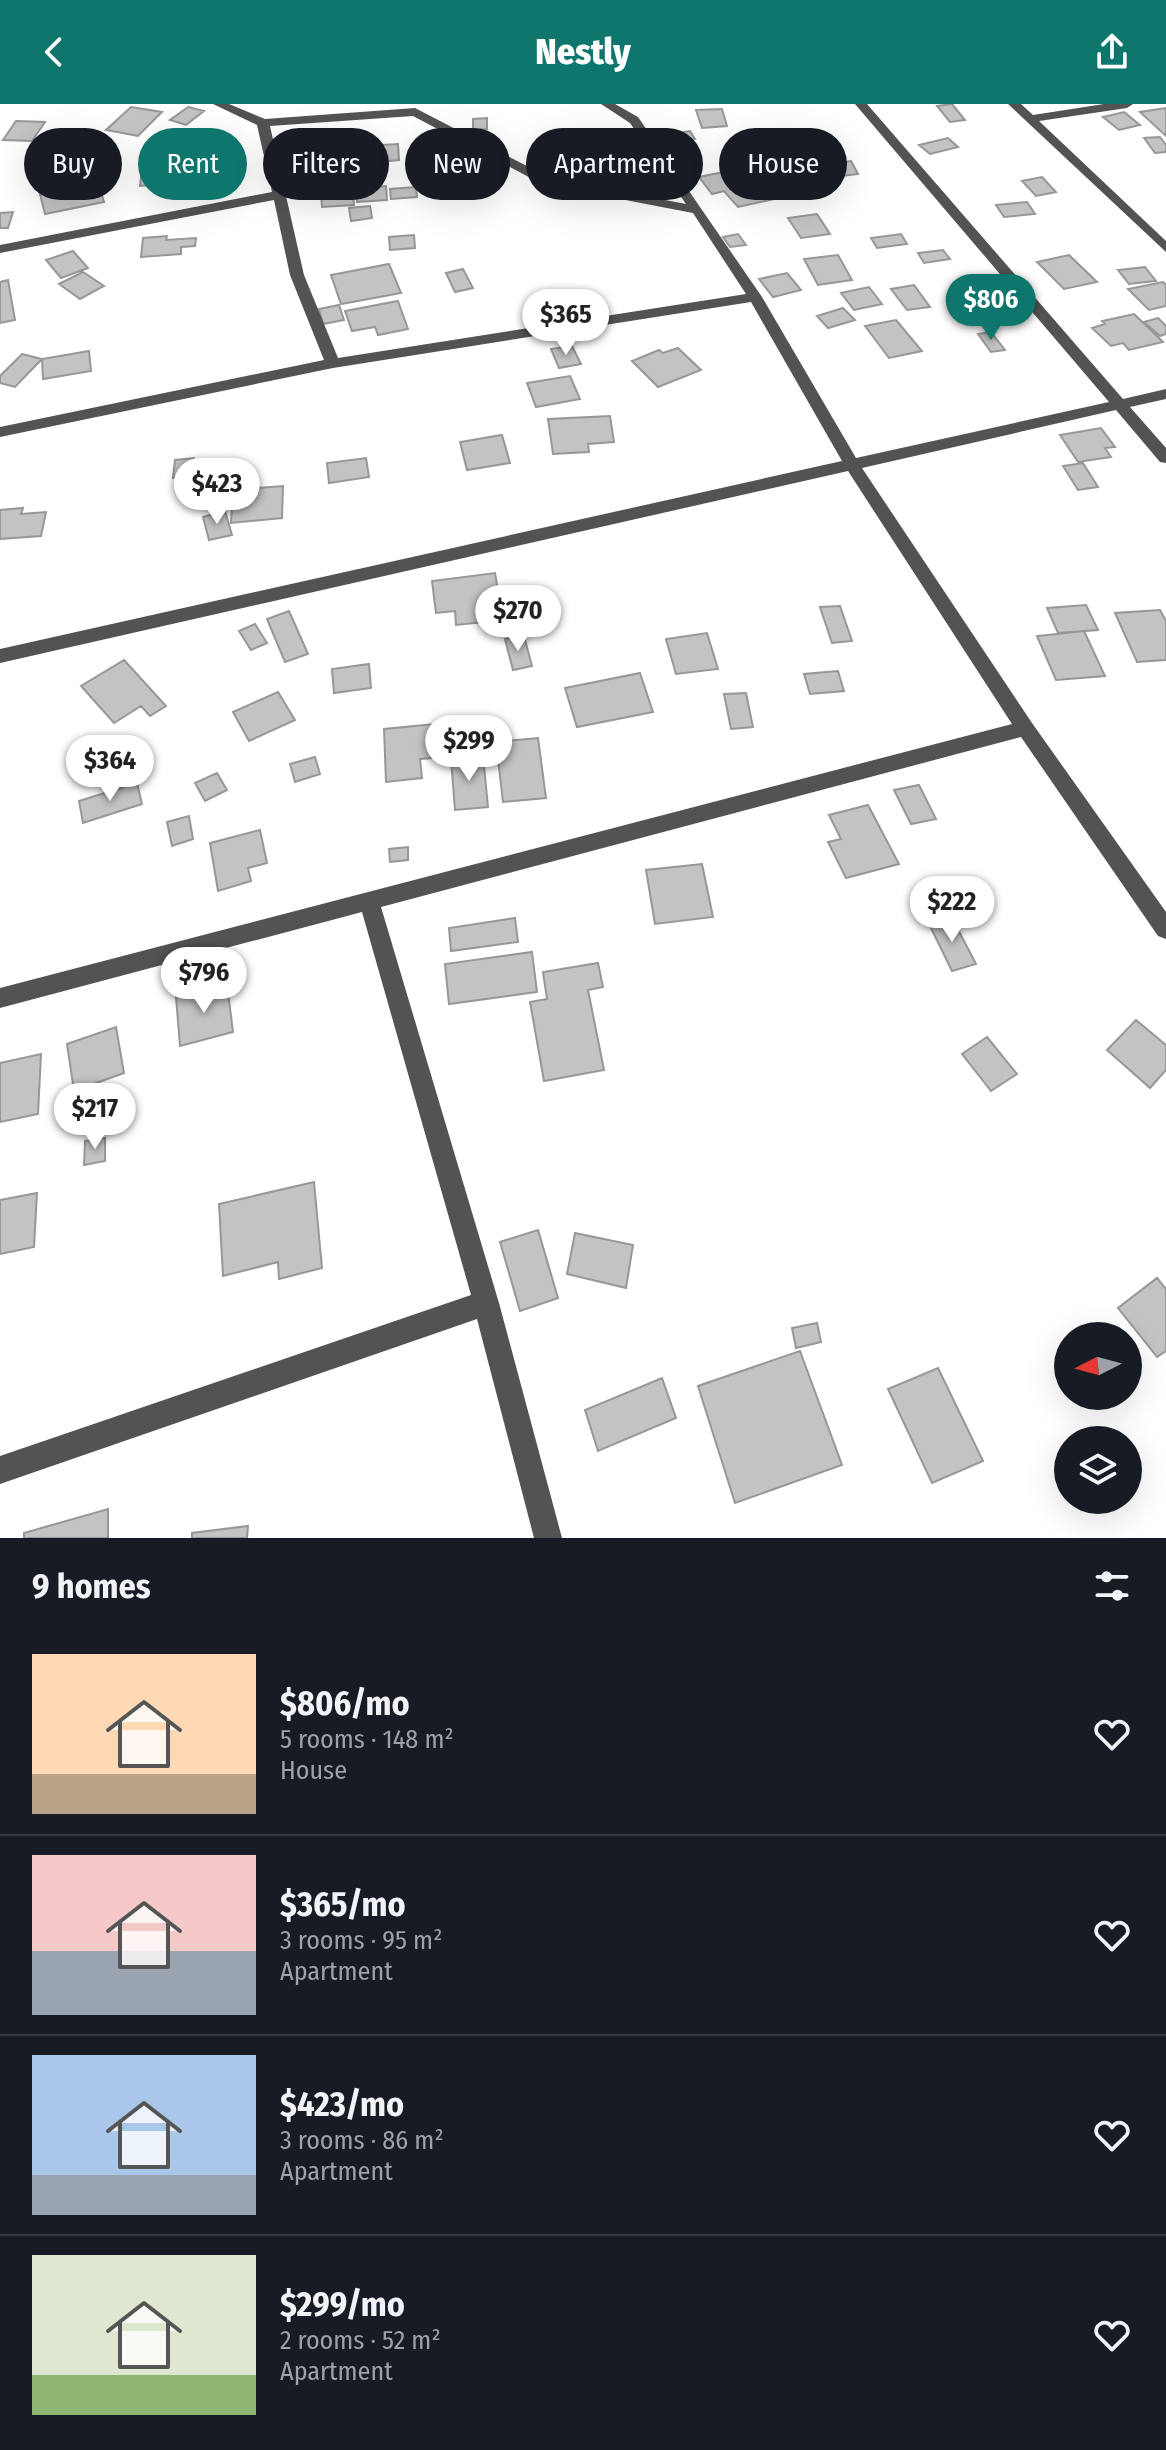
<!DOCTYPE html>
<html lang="en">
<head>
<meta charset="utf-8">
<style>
  body { margin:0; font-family:"Fira Sans Condensed",sans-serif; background:#242831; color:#f1f3f6; height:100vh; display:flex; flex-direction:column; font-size:30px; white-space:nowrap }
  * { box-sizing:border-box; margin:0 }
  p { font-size:26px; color:#9ea1a6 }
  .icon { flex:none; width:44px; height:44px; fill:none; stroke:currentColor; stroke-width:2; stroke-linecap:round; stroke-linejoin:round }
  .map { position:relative; height:1434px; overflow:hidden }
  .details { display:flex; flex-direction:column; background:#171b24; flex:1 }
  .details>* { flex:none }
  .top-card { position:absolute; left:24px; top:24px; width:1118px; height:72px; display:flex; gap:16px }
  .needle { width:52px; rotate:264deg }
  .controls { position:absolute; left:1054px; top:1218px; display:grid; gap:16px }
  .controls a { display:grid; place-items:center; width:88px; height:88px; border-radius:50%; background:#171b24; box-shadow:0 8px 32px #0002; font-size:40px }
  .price { position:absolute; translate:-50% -68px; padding:0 18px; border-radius:28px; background:#fff; color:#222; font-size:26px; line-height:52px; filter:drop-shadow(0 2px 4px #0008) }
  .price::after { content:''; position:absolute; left:50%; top:48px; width:24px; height:18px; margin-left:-12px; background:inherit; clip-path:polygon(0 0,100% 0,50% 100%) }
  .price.active { background:#0f766e; color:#fff }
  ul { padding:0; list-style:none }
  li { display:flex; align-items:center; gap:24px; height:200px; padding:0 32px }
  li+li { border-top:2px solid #363941 }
  li span { display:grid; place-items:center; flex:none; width:224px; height:160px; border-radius:0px; color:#555 }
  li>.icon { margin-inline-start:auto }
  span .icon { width:96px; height:96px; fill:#fffc; stroke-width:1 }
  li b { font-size:34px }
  h2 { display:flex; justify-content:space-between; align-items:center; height:96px; padding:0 32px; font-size:34px }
  .chip { padding:0 28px; border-radius:36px; background:#171b24; box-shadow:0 8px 32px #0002; font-size:28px; line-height:72px }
  .chip.active { background:#0f766e; color:#fff }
  header { display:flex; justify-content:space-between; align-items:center; height:104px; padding:0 32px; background:#0f766e; color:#fff; font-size:36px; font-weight:800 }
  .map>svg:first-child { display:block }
</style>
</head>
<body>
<header><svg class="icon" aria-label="back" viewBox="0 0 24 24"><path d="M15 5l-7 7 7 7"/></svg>Nestly<svg class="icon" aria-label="share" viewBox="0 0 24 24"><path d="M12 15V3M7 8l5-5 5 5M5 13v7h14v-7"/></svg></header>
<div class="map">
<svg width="1166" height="1434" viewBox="0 0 1166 1434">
  <rect width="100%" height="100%" fill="#fff"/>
  <path fill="#c3c3c3" stroke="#979797" stroke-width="2" d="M952 0 965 16 950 18 937 2Z
    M131 3 162 8 138 32 106 26Z
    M188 3 204 7 186 21 170 16Z
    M1166 4V32L1140 8Z
    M722 5 727 22 702 24 696 6Z
    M1124 8 1140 21 1119 26 1103 13Z
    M487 14V25L473 26V15Z
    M16 17 45 18 32 37 3 36Z
    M690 27 695 35 668 39 664 31Z
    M786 28 798 44 773 48 762 31Z
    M1160 33 1166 41V48L1155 49 1144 34Z
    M948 34 958 43 930 50 919 41Z
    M175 40 194 49 172 60 154 50Z
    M398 40 399 56 366 59 364 42Z
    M601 48 606 54 611 53 619 63 613 64 617 70 593 75 577 54Z
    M851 57 858 70 842 72 835 59Z
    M770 65 793 91 738 103 724 87 712 90 699 73 728 67 733 73Z
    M165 71 164 80 140 82 141 73Z
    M1042 73 1056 88 1036 92 1022 77Z
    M97 75 104 98 45 110 39 86Z
    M373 80 374 83 386 82 387 96 357 98 356 81Z
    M416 83 417 93 391 95 390 85Z
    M353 88 354 101 322 103 321 90Z
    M1027 98 1035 110 1004 113 996 101Z
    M370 102 372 114 351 117 349 104Z
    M13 108 8 124H0V109Z
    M817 110 830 130 801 134 788 114Z
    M738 130 746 141 730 143 723 133Z
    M901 130 907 140 877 144 871 134Z
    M414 131 415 144 390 146 389 133Z
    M167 132 166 136 196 134 195 142 181 143V150L141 153 143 134Z
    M943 146 950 155 924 159 918 149Z
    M73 147 88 164 61 174 46 156Z
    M838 151 852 176 818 181 804 155Z
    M1069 151 1097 178 1064 185 1037 158Z
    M389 160 401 189 341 200 331 171Z
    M1145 163 1156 177 1129 180 1118 166Z
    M463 165 473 184 455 188 446 169Z
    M83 168 104 182 80 195 59 180Z
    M787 169 801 186 773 193 759 175Z
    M8 176 15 216 0 219V178Z
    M1163 178 1166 181V202L1149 206 1128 185Z
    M914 181 930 203 907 206 891 185Z
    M869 183 882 200 854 206 841 189Z
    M975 189 983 200 954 204 947 193Z
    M398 197 408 225 378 231 375 223 352 227 345 207Z
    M339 201 344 216 323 220 319 205Z
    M843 204 855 216 828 224 817 212Z
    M1134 210 1163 238 1129 246 1123 239 1111 242 1092 224 1105 220 1102 217Z
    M1158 214 1166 222V230L1160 232 1144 218Z
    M896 216 922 247 889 254 865 222Z
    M991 228 1005 246 991 248 978 230Z
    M572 242 581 260 559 264 551 245Z
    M678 244 701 266 658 283 632 257 659 246 663 249Z
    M89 247 91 267 43 275 42 255Z
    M22 250 42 255 15 283 0 279V272Z
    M570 272 580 295 536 303 527 279Z
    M610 312 614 338 588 340 589 348 553 350 548 315Z
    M1101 324 1115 343 1105 344 1111 353 1078 358 1060 331Z
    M502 331 510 359 467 366 460 338Z
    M194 354 192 372 173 374 175 356Z
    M366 354 369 373 329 379 327 359Z
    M1083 359 1098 383 1078 386 1063 362Z
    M283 382 282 414 231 419 233 386Z
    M23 404 21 410 46 408 41 432 0 435V406Z
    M225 407 232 431 209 436 203 413Z
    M495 469 503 516 456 521 455 507 436 509 432 477Z
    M1086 501 1098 526 1058 529 1047 504Z
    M840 502 852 537 832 539 820 503Z
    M1160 506 1166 517V556L1137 558 1115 509Z
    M289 507 308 550 285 558 267 515Z
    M255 520 267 539 251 546 239 527Z
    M1084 527 1105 572 1056 576 1037 532Z
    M707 529 718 565 676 570 666 535Z
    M524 532 532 562 513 566 505 535Z
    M124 556 166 602 150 612 141 602 114 619 81 582Z
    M369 560 371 584 334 589 332 565Z
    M838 567 844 587 810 590 804 570Z
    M640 569 653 608 577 623 565 584Z
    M278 588 295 616 249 637 233 608Z
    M746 589 753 623 731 625 724 590Z
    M445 619 447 653 420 655 422 674 386 678 384 625Z
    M538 634 546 694 503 698 496 638Z
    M483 652 488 703 455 706 451 655Z
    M315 653 320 670 295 678 290 660Z
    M217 669 227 686 205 697 195 679Z
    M137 679 142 700 83 719 79 697Z
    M919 681 936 715 911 720 894 686Z
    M868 701 899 760 846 774 828 738 841 735 829 711Z
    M189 712 193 735 172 742 167 718Z
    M260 726 267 759 248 764 251 777 218 787 210 739Z
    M408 743V756L390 758 389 745Z
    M702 760 713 813 655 820 646 766Z
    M515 814 518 838 451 847 449 824Z
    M952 814 976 860 952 867 929 820Z
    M532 848 537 888 449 900 445 860Z
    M598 859 603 883 588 886 604 966 544 977 530 898 547 895 543 868Z
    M227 880 233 928 180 942 176 893Z
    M1136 916 1166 941V966L1150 984 1107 946Z
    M116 923 124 969 74 987 67 940Z
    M987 933 1017 970 991 987 962 950Z
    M41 950 38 1010 0 1018V959Z
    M105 1034V1057L84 1061 85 1037Z
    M314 1078 322 1164 279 1175 278 1158 223 1172 219 1100Z
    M37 1089 34 1143 0 1150V1096Z
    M538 1126 558 1194 520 1207 500 1138Z
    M575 1129 633 1141 626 1184 567 1170Z
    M1157 1174 1166 1185V1247L1157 1253 1118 1204Z
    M817 1219 821 1238 796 1244 792 1224Z
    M800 1247 842 1361 735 1399 698 1282Z
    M938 1264 983 1357 932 1379 888 1285Z
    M662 1274 676 1314 598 1347 585 1306Z
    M108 1405V1434H24V1429Z
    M248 1422 247 1434H192V1429Z"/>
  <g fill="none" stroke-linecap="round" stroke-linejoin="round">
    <path fill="#535353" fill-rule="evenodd" d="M213 0H229L265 15 415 4 550 74 686 100 630 19 601 0H615L638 13 762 193 856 354 1109 298 855 0H867L1123 295 1166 285V295L1130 303 1166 344V359L1160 358 1116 306 862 364 1032 619 1166 808V835L1158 832 1021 633 381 803 499 1199 562 1434H534L477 1215 0 1380V1352L471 1191 362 808 0 904V884L1012 620 848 367 0 559V545L842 357 751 198 333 264 0 333V323L324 256 290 171 274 96 0 149V141L272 88 257 21ZM413 12 542 80 693 109 746 190 338 254 304 171 270 22Z
      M1008 0H1021L1033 11 1104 0H1133L1127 4 1039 17 1166 137V148Z"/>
  </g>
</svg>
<div class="controls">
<a><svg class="needle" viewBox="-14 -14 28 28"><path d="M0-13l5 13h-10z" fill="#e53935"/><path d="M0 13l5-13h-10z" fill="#9ea1a6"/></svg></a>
<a><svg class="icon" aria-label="layers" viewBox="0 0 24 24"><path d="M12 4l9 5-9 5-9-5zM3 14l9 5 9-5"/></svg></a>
</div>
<b class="price active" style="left:991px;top:238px">$806</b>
<b class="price" style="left:566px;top:253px">$365</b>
<b class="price" style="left:217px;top:422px">$423</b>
<b class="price" style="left:518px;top:549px">$270</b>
<b class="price" style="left:469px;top:679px">$299</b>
<b class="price" style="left:110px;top:699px">$364</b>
<b class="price" style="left:952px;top:840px">$222</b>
<b class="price" style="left:204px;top:911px">$796</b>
<b class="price" style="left:95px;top:1047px">$217</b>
<div class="top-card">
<a class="chip">Buy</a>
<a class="chip active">Rent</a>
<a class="chip">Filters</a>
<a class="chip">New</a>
<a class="chip">Apartment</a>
<a class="chip">House</a>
</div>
</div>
<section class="details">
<h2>9 homes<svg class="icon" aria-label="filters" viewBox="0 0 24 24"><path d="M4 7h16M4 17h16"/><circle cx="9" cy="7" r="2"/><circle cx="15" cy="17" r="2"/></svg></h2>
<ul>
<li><span style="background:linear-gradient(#ffd9b3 75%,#b9a48a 0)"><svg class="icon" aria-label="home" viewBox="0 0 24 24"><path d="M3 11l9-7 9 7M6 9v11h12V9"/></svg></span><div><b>$806/mo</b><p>5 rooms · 148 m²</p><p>House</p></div><svg class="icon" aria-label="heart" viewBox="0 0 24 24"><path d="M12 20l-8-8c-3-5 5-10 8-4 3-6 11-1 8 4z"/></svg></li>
<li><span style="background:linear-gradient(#f6c9c9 60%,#9aa5b1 0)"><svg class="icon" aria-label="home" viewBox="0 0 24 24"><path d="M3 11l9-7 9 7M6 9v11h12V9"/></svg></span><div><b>$365/mo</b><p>3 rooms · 95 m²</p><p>Apartment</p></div><svg class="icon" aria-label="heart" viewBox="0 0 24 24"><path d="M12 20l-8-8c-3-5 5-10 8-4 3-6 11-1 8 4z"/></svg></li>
<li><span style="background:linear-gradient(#a9c7e8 75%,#9aa5b1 0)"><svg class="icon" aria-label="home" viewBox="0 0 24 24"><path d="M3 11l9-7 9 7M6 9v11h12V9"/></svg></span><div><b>$423/mo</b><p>3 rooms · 86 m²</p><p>Apartment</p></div><svg class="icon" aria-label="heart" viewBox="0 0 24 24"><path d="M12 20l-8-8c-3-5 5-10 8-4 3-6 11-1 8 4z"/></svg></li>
<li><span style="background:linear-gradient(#dfe7d0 75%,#8fb573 0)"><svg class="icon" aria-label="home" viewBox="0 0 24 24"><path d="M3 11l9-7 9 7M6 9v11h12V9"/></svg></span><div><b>$299/mo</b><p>2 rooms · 52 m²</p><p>Apartment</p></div><svg class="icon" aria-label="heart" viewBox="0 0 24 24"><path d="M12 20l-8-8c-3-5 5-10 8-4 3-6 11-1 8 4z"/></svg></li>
</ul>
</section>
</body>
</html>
